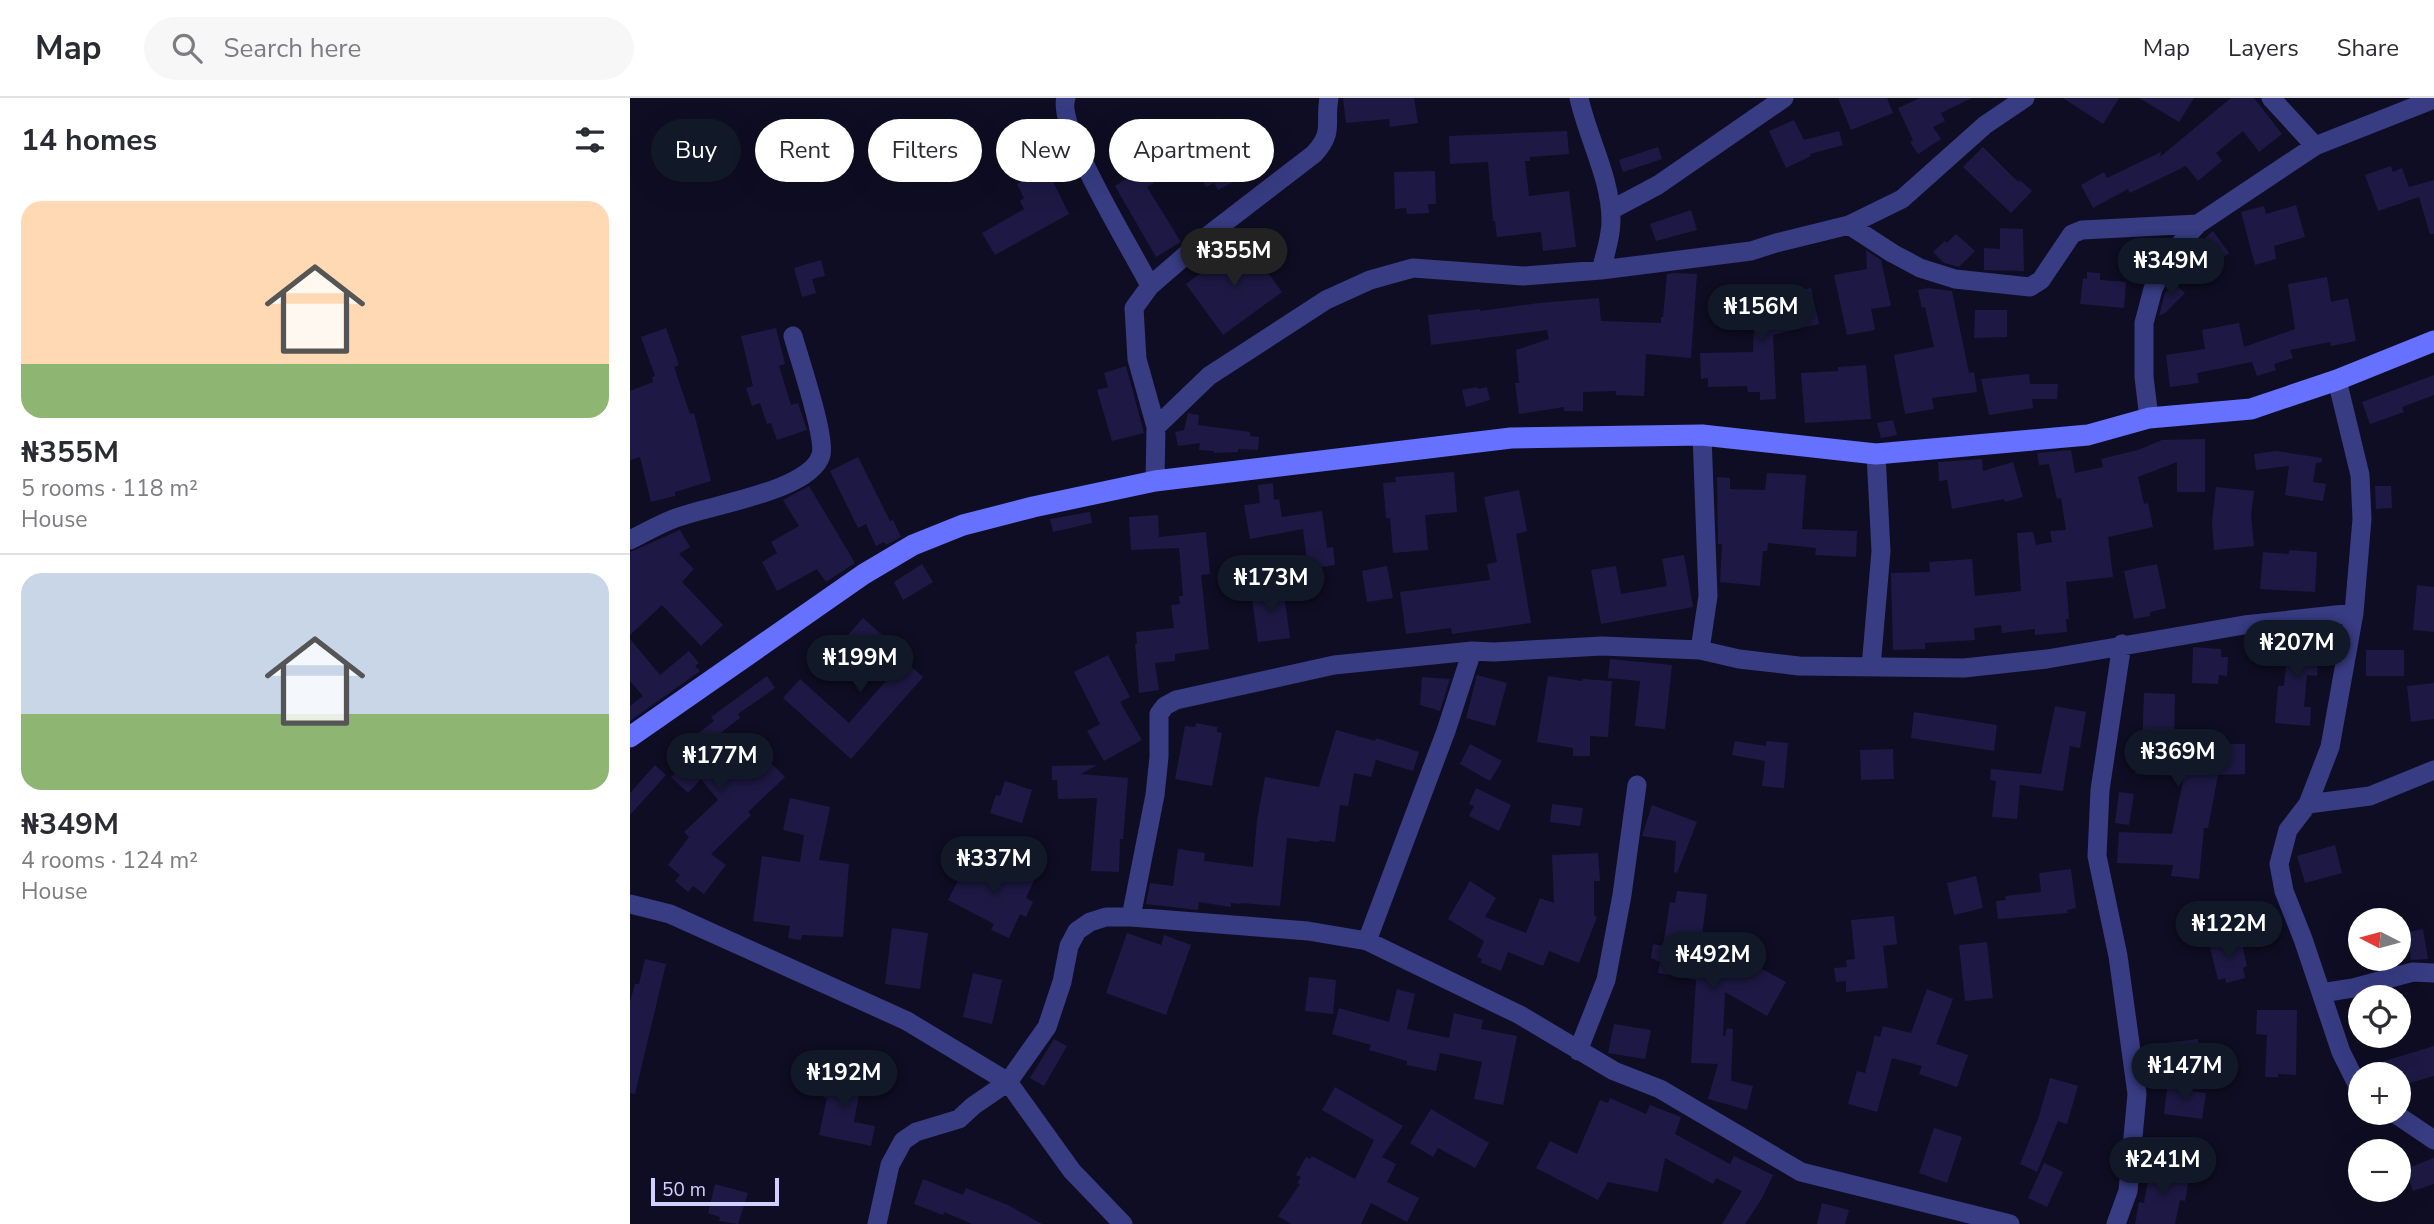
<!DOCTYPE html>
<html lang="en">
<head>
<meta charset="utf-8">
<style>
  body { margin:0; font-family:"Nunito Sans",sans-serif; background:#f7f7f7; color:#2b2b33; height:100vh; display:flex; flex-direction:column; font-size:26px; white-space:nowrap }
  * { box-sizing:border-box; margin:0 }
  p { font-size:23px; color:#7c7c81 }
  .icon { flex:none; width:38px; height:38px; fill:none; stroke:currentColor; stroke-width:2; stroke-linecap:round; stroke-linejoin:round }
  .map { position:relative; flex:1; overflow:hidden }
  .sheet { display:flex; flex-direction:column; background:#fff; width:630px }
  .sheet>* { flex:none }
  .banner { position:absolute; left:21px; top:21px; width:665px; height:63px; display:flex; gap:14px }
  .needle { width:46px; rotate:276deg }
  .controls { position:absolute; left:1718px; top:810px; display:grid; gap:14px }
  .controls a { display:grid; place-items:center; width:63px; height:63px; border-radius:50%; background:#fff; box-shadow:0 7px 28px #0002; font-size:35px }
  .scale { position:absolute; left:21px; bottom:18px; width:128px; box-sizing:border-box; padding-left:7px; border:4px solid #d0cfff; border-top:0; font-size:19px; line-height:24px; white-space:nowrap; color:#d0cfff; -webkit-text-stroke:5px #0f0d23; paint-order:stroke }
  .price { position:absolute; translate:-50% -60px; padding:0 16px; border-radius:24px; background:#111827; color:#fff; font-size:23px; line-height:46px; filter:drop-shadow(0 2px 4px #0008) }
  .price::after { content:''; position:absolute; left:50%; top:42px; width:21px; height:16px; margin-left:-10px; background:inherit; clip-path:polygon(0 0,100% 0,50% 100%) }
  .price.on { background:#222; color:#fff }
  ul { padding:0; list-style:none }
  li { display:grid; align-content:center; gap:14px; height:371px; padding:0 21px }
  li+li { border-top:2px solid #e1e1e2 }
  li span { display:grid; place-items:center; height:217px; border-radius:21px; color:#555 }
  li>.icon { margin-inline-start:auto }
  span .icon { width:126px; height:126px; fill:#fffc; stroke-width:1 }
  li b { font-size:30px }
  h2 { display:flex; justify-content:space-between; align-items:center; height:84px; padding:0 21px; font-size:30px }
  .tag { padding:0 24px; border-radius:32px; background:#fff; box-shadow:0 7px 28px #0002; font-size:24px; line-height:63px }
  .tag.on { background:#111827; color:#fff }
  header { display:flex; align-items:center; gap:42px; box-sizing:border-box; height:98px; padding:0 35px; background:#fff; border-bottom:2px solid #e1e1e2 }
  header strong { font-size:33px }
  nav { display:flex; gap:38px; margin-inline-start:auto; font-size:24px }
  .search { width:490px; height:63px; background:#f7f7f7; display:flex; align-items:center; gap:18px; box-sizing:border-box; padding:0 24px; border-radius:38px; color:#7c7c81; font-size:26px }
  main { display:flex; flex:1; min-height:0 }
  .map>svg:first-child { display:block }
</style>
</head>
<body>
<header>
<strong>Map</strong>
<div class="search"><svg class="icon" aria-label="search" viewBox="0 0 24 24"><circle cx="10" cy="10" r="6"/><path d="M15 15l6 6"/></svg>Search here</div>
<nav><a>Map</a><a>Layers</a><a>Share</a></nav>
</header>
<main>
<section class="sheet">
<h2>14 homes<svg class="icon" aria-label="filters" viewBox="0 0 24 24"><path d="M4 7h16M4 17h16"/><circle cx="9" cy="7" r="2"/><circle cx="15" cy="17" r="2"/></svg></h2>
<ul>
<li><span style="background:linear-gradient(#ffd9b3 75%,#8fb573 0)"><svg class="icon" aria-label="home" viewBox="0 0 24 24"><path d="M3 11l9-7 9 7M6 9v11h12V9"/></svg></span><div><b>₦355M</b><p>5 rooms · 118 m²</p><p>House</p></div></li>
<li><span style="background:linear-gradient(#c9d6e8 65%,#8fb573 0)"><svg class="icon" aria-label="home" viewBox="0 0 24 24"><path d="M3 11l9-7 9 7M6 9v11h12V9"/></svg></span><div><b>₦349M</b><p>4 rooms · 124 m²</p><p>House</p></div></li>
</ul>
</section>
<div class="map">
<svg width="1804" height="1126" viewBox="0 0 1804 1126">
  <rect width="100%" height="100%" fill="#0f0d23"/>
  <path fill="#1d1944" d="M713 0H784L788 25 760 29 759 21 716 25Z
    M1208 0H1257L1263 15 1221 32Z
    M1290 0H1342L1311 15 1315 23 1303 29 1311 41 1288 56 1280 44 1283 42 1268 10Z
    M1433 0H1489L1473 26Z
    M1509 0H1564L1549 24Z
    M1601 0H1624L1652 36 1629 54 1613 33 1586 55 1592 63 1568 83 1556 68 1500 95 1498 91 1463 110 1451 87 1474 74 1477 80 1531 54 1530 59Z
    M588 20 618 76 588 92 584 85 576 89 561 62 567 59 563 50 566 48 559 35Z
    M1164 22 1174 42 1209 33 1213 47 1180 56 1181 58 1156 70 1139 33Z
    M937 33 939 56 900 59V63H895L899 98 939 93 946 149 913 153 911 134 867 139 865 123H863L858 64 820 66 819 38Z
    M1028 49 1032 61 993 74 989 62Z
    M1353 49 1383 79 1389 84 1390 82 1402 93 1381 115 1333 69Z
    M1761 68 1763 74 1772 70 1779 89 1804 82V136H1800L1789 99 1748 113 1735 77Z
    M515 69 524 85 517 89 551 144 526 159 485 88Z
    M417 71 439 116 365 157 352 135 394 111 390 103 394 100 387 86Z
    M805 73 806 106H798L799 115 777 116 776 110 765 111 764 74Z
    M1666 107 1675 139 1644 148 1646 161 1625 167 1611 114 1634 108 1636 116Z
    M1061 112 1067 132 1026 143 1020 126Z
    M1370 130 1393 131 1394 173 1354 172V150L1370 151Z
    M1583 133 1599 155 1575 173 1560 153Z
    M1326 136 1345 153 1329 169 1314 165 1303 154 1315 143 1317 145Z
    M614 142 652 194 593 237 556 186Z
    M1236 152 1251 162 1261 208 1241 211 1245 232 1217 237 1204 177 1237 171Z
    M191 162 195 178 182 181 186 195 172 199 164 170Z
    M1457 174 1470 175V182L1496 184 1494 210 1450 206 1453 180 1457 181Z
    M1046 175 1067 176 1061 260 1016 256 1014 298 986 297V293L953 294V313H934V309L889 316 885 285H889L886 252 919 241 917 232 801 247 798 217 850 211V213L909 205 969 200 971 223 1031 225V219H1033L1037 176Z
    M1697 179 1701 204 1718 200 1726 243 1701 248 1700 244 1660 252 1663 260 1644 266 1646 272 1627 278 1622 264 1567 275 1569 285 1540 289 1536 257 1575 251 1572 232 1609 225 1614 249 1665 231 1658 186Z
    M1544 185 1555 195 1535 215 1529 218 1535 195Z
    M1181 190 1189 226 1143 237 1146 301 1130 302V294H1118L1117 288 1078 289V280L1071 281 1070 255 1123 254 1125 194H1144V198Z
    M1298 190 1322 193 1339 275 1344 274 1347 294 1302 300 1304 311 1275 316 1264 257 1304 249 1295 209 1292 210 1288 192Z
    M1345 212H1377V239L1344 240Z
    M36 230 49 267 44 269 60 316 64 315 81 383 45 394V398L21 404 10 359 0 362V293L23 284 22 279 25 278 11 239Z
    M146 230 155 266 149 268 161 307 168 305 177 332 147 342 141 325 137 326 130 305 122 308 116 290 123 288 111 238Z
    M1236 267 1241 321 1175 325 1171 275 1208 273V269Z
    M496 268 514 335 482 343 467 292 478 289 474 275Z
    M1399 276 1400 286H1428L1427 301H1402L1403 310 1359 317 1351 281Z
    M1804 277V297L1772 309 1774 314 1740 326 1732 304Z
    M847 289 848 291 857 289 860 302 836 309 832 292Z
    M558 315 569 317 568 327 620 334V338L629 339 628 352 608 351V354L584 355V353L569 352 570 345 548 348 545 334 554 332Z
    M1263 322 1267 337 1251 340 1247 325Z
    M1575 341V394H1547V364L1508 379 1514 406 1518 405 1523 429 1478 439 1483 479 1436 484 1439 521H1436L1437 534 1405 537V531L1372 535 1371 527 1344 530 1345 542 1295 545V551L1263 552 1261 475 1300 474 1299 464 1342 461 1345 498 1391 493 1387 435 1403 434 1406 447 1422 444 1420 433 1436 432 1431 400 1427 401 1419 366 1409 367 1407 355 1441 352 1445 375 1473 369 1471 361 1508 352 1532 342Z
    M1647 353 1692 360V364L1686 365 1683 384 1696 386 1693 403 1655 397 1659 368 1626 372 1624 356Z
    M228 359 260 423 263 422 271 439 256 447 254 444 246 448 236 426 228 430 200 373Z
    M1352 361 1353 373 1383 364 1393 399 1375 404 1374 401 1322 411 1317 382 1309 383 1308 364Z
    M824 374 827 414 795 417 798 452 763 455 760 420H756L753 385 766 384 765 379Z
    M1137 375 1176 377 1172 431 1227 433 1226 459 1185 457 1186 450 1138 445 1137 453H1133L1130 488 1090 484 1092 446H1088L1087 379 1100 380V391L1135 392Z
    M643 385 644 402 649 401 652 419 692 413 697 450 703 449 705 467 678 471 673 431 620 441 614 407 630 405 628 387Z
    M179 388 225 465 196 484 187 471 147 493 132 464 147 455 141 444 169 428 153 402Z
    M1745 388H1761L1762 410 1746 411Z
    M1586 389 1624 393 1621 417 1624 448 1584 452 1582 424Z
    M889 392 897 433 886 436 901 525 822 536 821 530 776 536 770 494 860 482 857 466 867 464 854 399Z
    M460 414 462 425 423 434 420 421Z
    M528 417 529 439 576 434 580 476 571 477 579 551 545 556V563L525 565 529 592 509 595 505 546H507L506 534 544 530 541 507 550 506 549 498H553L549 450 501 452 499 419Z
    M50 432 60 449 49 456 64 471 52 484 93 527 71 548 32 507 0 537V454Z
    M1659 452 1687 454 1685 494 1630 491 1633 454 1659 456Z
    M1054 457 1063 509 971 526 961 472 986 468 991 496 1037 488 1032 461Z
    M292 466 303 484 273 502 264 484Z
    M1527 466 1536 510 1520 514V518L1504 521 1494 473Z
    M757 468 763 500 737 504 732 473Z
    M1787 487 1804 489V534L1783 532Z
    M653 489 660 540 628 544 621 494Z
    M233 520 280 562 277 565 293 579 221 661 153 600 170 581 219 625 261 577 217 538Z
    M1659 536 1690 538 1687 578 1677 577 1674 609H1681L1680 628 1645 625 1648 588H1654Z
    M0 541 30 577 59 553 69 565 65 568 70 573 0 623V608L13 598 0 583Z
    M1563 549 1591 551V559H1598L1597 578 1589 577 1588 586 1562 585Z
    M1736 552H1774V578H1736Z
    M478 557 500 599 490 604 512 642 474 663 457 633 470 626 444 574Z
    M980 561 1042 567 1035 631 1005 628 1010 583 978 580Z
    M847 577 877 585 865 628 836 620Z
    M137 578 145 590 108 616 110 620 88 637 115 674 132 656 155 679 118 714 121 717 81 756 96 767 74 796 63 788 58 794 45 783 50 777 38 767 59 739 54 734 88 702 71 681 58 695 41 679 65 659 55 646 84 623 81 619Z
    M918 578 952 583 953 581 982 583 978 639 960 638V658H943V650L907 644Z
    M792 579 820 581 810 613 790 607Z
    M1804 585V621L1781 624 1777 588Z
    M1514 595 1545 596 1544 644 1584 641V646H1615V676L1588 677 1578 730H1574L1569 781 1541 778 1543 767 1487 765 1489 734 1542 736 1554 678 1505 676 1506 650H1512Z
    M1425 608 1456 614 1450 650 1440 648 1433 693 1390 687 1387 721 1362 719 1366 683 1360 682 1361 671 1411 676Z
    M1284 614 1367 627 1364 653 1281 640Z
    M566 625 587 629V634L592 635 582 688 545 681 555 628 565 629Z
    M706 632 745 643 746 640 789 654 783 673 746 662 741 679 724 675 718 708 710 707 705 744 690 742 689 744 657 740 650 808 611 805 610 806 601 805V809L569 804 568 812 516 806 520 785 543 788 548 751 575 755 574 763 623 769 627 722 635 679 689 689Z
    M1105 643 1136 648V643L1158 645 1154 690 1132 688 1135 663 1102 657Z
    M840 646 872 663 860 683 830 666Z
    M1263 651 1264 681 1231 682 1230 652Z
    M25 667 36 677 0 717V695Z
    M467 667 451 676 498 680 493 741H490L489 774 461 773 467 700 428 701 427 682H422V668Z
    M375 683 402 692 392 725 360 715 366 697 370 698Z
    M846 690 881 707 869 733 839 718 844 708 839 706Z
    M1489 694 1504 696 1499 727 1485 725Z
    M160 700 200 709 189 762 219 766 213 839 172 837 171 842 158 840 160 828 123 823 132 758 170 764 174 737 153 732Z
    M922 706 953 710 950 728 920 724Z
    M1022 707 1067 724 1047 775 1044 774 1046 743 1012 738Z
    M1705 747 1712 775 1675 785 1667 758Z
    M968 755 970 783H964V817L967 819 949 865 919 853 913 868 878 854 871 873 850 864 852 861 847 859 854 843 818 821 840 783 866 800 855 819 896 835 910 800 924 805 922 757Z
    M339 761 383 783 389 770 406 778 396 800 403 804 396 819 390 816 379 840 361 832 364 826 318 802Z
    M1441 771 1446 810 1437 812 1438 815 1368 821 1366 803 1376 802 1375 798 1411 794 1409 775Z
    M1346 778 1353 810 1324 817 1317 785Z
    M1047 793 1077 796 1071 847 1109 869 1114 861 1156 884 1137 918 1095 894 1093 938H1095L1097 930 1103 931 1101 983 1123 988 1117 1012 1078 1001 1088 966 1061 965 1066 882 1028 875 1030 864 1021 860 1023 846 1033 848 1040 804 1045 805Z
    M1264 818 1267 846 1253 848 1258 890 1216 894V883L1206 884 1204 870 1217 869 1216 862 1225 861 1221 822Z
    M262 830 298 835 290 891 255 886Z
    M1793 831 1798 861 1781 862 1777 834Z
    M497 835 531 847 534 837 561 847 536 917 476 895Z
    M1611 841 1617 868 1613 870 1615 880 1596 885 1595 880 1588 882 1580 849Z
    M1357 844 1363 900 1335 903 1329 847Z
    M15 861 36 866 5 996 0 995V904L5 886H9Z
    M343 875 372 882 362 926 333 919Z
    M679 879 706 882 703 916 675 913Z
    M767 891 785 896 777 931 819 940 824 915 853 922 851 931 887 938 873 1007 844 1001 852 964 810 955 806 973 777 967V963L739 952 741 947 702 936 709 910 759 924Z
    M1297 891 1323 901 1306 946 1338 957 1327 989 1289 976 1292 968 1262 960 1247 1014 1218 1006 1227 973 1235 975 1245 937 1250 939 1253 928 1281 935Z
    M1627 912H1667L1666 977 1648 976V979H1635L1637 937 1626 936Z
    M984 926 1021 932 1015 961 978 955Z
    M424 941 437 948 414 988 400 980Z
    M1568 941 1571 972 1532 976 1528 946Z
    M1804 948V978L1769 988V976H1755L1751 964Z
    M198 972 232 979 224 1024 245 1028 241 1048 189 1037 197 1000 193 999Z
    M1420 980 1448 988 1437 1026 1428 1023 1407 1074 1390 1066 1408 1021Z
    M705 989 773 1028 752 1059 766 1066 757 1084 789 1100 777 1124 741 1105 731 1126H661L648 1118 670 1086 667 1085 671 1079 666 1077 676 1059 680 1061 682 1058 725 1081 744 1042 692 1012Z
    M1537 990 1576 995 1572 1021 1534 1016Z
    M980 1000 1016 1016 1020 1007 1051 1019 1045 1036 1100 1066 1104 1058 1143 1077 1131 1102 1115 1126H1092L1112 1093 1086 1080 1083 1086 1035 1060 1028 1094 978 1084 968 1102 906 1070 920 1043 947 1056 970 1002 978 1005Z
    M801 1011 859 1045 845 1070 808 1050 803 1059 780 1045Z
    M1304 1030 1332 1039 1317 1085 1289 1075Z
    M1804 1060V1086L1783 1093 1775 1071Z
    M1414 1065 1433 1074 1417 1109 1398 1100Z
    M1527 1069 1560 1075 1555 1103 1550 1102 1545 1126H1505L1509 1104 1514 1105 1519 1076 1525 1077Z
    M293 1081 333 1097 336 1090 380 1108 412 1126H342L314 1114 313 1117 284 1106Z
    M85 1086 118 1095 108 1126 89 1123 90 1119 78 1115Z
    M1192 1105 1219 1112 1215 1126H1187Z"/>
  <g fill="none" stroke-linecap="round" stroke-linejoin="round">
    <path stroke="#373c83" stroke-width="19" d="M436 0C425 29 504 155 520 188
      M949 0C958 41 981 80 981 123 981 139 975 157 971 172
      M1641 0 1685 48
      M981 112 1028 87 1154 0
      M1219 127 1262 155 1290 170 1325 181 1400 189 1411 182 1442 136 1452 132 1568 126
      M1707 282 1730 377 1732 421 1724 515 1700 649 1678 706 1658 732 1649 766 1654 793 1673 841 1711 954 1725 982 1731 989
      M1519 320 1514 279V225L1523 191 1541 156 1568 126 1685 48 1804 1
      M526 329 579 278 696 202 740 182 783 170 893 178 971 172 1121 153 1146 145 1219 127 1272 101 1355 27 1395 0
      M525 383 526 329 507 261 504 210 520 188 580 136 684 56C705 33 694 26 699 0
      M0 442C14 435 28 427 43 421 77 407 180 394 191 357 196 339 169 260 163 238
      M1070 552 1109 561 1169 568 1334 570 1417 561 1614 527 1724 515
      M1241 569 1251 453 1246 356
      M1678 706 1740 698 1804 672
      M0 806 40 816 277 923 378 984 442 1073 493 1126
      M501 819 525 697 529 659V616L535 608 546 602 704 567 842 553 864 554 972 548 1070 552 1078 498 1072 337
      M737 843 816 633 842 553
      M1691 895 1723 890 1783 874 1804 875
      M948 953 976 882 992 797 1007 687
      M1764 1015 1804 1042
      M247 1126 260 1067 273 1043 286 1034 329 1021 343 1008 378 984 417 929 432 884 439 848 447 833 460 824 476 819H501L678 833 737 843 890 917 984 973 1030 991 1171 1074 1380 1126
      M1486 1126 1498 1093 1507 996 1488 858 1467 758 1470 692 1492 546"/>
    <path stroke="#6672ff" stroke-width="21" d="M0 639 234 476 283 447 333 427 403 409 525 383 881 340 1072 337 1246 356 1458 337 1519 320 1621 311 1707 282 1804 243"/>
  </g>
</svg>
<div class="controls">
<a><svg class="needle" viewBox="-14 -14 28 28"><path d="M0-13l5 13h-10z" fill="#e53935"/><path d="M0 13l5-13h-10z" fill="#7c7c81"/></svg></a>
<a><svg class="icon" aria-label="locate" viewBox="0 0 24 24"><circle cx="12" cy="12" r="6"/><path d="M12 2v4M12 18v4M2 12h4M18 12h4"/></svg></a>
<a>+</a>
<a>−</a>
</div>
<div class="scale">50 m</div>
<b class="price on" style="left:604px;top:190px">₦355M</b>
<b class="price" style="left:1541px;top:200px">₦349M</b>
<b class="price" style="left:1131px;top:246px">₦156M</b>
<b class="price" style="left:641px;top:517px">₦173M</b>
<b class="price" style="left:1667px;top:582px">₦207M</b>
<b class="price" style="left:230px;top:597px">₦199M</b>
<b class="price" style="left:1548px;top:691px">₦369M</b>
<b class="price" style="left:90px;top:695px">₦177M</b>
<b class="price" style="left:364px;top:798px">₦337M</b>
<b class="price" style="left:1599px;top:863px">₦122M</b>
<b class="price" style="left:1083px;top:894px">₦492M</b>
<b class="price" style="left:1555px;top:1005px">₦147M</b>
<b class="price" style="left:214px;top:1012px">₦192M</b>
<b class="price" style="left:1533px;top:1099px">₦241M</b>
<div class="banner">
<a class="tag on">Buy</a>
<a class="tag">Rent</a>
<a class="tag">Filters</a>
<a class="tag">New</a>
<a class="tag">Apartment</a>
</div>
</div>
</main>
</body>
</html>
